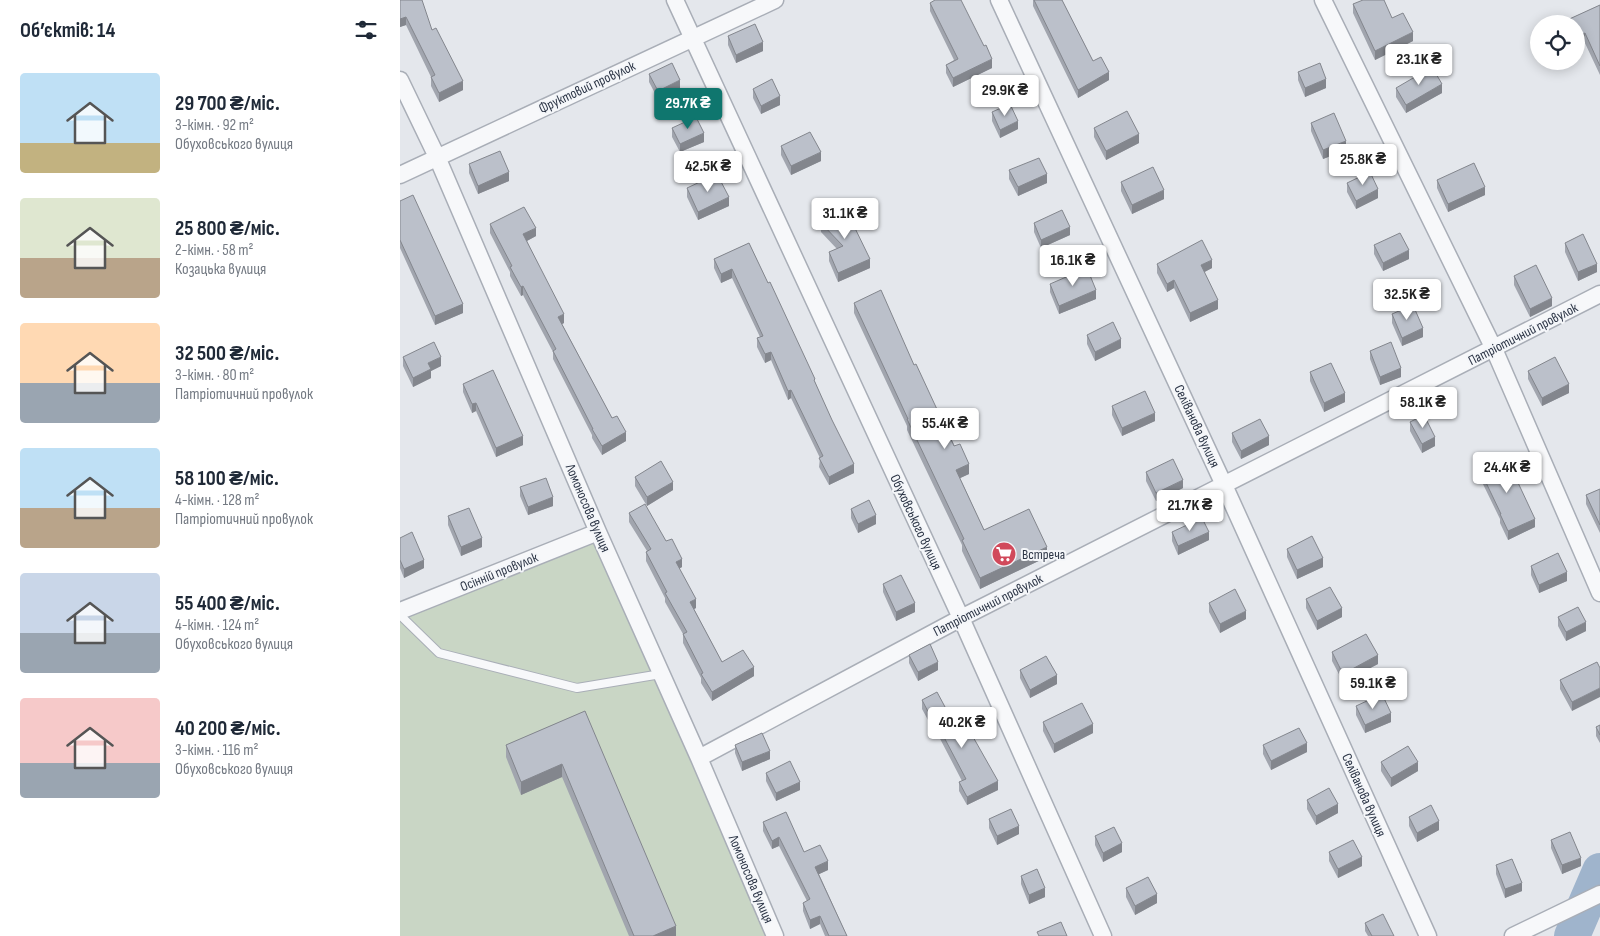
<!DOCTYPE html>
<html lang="uk">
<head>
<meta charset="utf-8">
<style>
  body { margin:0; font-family:"Sofia Sans Condensed",sans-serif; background:#f6f6f7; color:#1f2937; height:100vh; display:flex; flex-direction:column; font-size:19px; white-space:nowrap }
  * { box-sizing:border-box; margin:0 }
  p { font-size:16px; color:#747a83 }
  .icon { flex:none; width:28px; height:28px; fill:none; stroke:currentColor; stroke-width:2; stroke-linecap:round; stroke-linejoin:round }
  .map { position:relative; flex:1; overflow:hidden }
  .drawer { display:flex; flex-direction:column; background:#fff; width:400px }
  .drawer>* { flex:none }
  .controls { position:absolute; left:1130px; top:15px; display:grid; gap:10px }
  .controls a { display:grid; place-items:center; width:55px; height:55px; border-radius:50%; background:#fff; box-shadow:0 2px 12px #0003; font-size:25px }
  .price { position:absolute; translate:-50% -42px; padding:0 11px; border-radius:5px; background:#fff; color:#222; font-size:16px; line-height:32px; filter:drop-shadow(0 1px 2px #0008) }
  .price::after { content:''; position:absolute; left:50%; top:30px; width:15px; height:11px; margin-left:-8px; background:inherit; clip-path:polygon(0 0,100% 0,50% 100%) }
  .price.on { background:#0f766e; color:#fff }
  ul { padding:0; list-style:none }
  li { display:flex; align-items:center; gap:15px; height:125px; padding:0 20px }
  li span { display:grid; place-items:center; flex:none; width:140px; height:100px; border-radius:5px; color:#555 }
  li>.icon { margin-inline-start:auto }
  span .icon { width:60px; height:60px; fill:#fffc; stroke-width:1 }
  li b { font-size:21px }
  h2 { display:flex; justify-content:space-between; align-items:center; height:60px; padding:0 20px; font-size:21px }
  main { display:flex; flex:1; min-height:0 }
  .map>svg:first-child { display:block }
</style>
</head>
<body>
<main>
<section class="drawer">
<h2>Об’єктів: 14<svg class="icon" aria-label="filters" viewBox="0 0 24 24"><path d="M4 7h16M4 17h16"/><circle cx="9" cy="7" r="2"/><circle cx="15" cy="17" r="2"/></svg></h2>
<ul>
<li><span style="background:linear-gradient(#bfe0f5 70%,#c2b280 0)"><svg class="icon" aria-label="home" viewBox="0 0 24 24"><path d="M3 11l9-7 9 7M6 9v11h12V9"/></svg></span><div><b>29 700 ₴/міс.</b><p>3-кімн. · 92 m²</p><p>Обуховського вулиця</p></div></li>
<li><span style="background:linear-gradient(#dfe7d0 60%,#b9a48a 0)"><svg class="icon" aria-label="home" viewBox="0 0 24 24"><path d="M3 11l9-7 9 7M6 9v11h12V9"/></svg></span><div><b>25 800 ₴/міс.</b><p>2-кімн. · 58 m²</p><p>Козацька вулиця</p></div></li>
<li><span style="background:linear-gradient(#ffd9b3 60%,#9aa5b1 0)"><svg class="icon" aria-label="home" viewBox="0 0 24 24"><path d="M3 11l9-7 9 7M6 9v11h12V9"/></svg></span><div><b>32 500 ₴/міс.</b><p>3-кімн. · 80 m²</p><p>Патріотичний провулок</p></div></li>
<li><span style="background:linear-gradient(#bfe0f5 60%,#b9a48a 0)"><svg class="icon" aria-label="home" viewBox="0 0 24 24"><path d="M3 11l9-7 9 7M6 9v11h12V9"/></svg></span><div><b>58 100 ₴/міс.</b><p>4-кімн. · 128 m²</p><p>Патріотичний провулок</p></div></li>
<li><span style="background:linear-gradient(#c9d6e8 60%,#9aa5b1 0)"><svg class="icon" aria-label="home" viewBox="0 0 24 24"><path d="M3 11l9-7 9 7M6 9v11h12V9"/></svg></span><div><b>55 400 ₴/міс.</b><p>4-кімн. · 124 m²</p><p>Обуховського вулиця</p></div></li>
<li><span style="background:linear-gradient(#f6c9c9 65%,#9aa5b1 0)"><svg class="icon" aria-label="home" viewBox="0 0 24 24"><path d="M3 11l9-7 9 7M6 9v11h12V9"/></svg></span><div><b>40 200 ₴/міс.</b><p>3-кімн. · 116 m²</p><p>Обуховського вулиця</p></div></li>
</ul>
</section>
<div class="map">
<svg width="1200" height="936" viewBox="0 0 1200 936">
  <rect width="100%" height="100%" fill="#e4e7ec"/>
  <path fill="#c9d6c5" d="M198 532 375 936H0V611Z"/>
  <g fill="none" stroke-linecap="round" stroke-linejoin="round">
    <path stroke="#9fb4cc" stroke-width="36" d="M1172 936 1200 871"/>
    <defs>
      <path id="lane" d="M0 615 39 653 177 688 261 674"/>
      <path id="street" d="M275 0 561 618 703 936
        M599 0 824 485 1028 936
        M923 0 1094 349 1200 593
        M0 80 37 157 198 532 299 758 375 936
        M0 175 375 0
        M0 611 198 532
        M299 758 561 618 1200 294
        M1113 936 1200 894"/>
    </defs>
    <use href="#lane" stroke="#a9aeb7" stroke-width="10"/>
    <use href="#street" stroke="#a9aeb7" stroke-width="19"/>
    <use href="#lane" stroke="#f7f8fa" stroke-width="8"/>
    <use href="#street" stroke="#f7f8fa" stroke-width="16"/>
  </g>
  <path fill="#a1a5ae" d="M0 0 32 30 63 90 39 102 31 86V77L6 25 0 27Z
    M633 0H662L693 61 709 80 678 98 633 6Z
    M530 3 592 68 553 87 546 73V65L554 60 530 11Z
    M953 4 992 18 1013 41 975 60 953 13Z
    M1200 5V75L1176 24H1165V21Z
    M328 36 363 51 336 63 328 45Z
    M898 72 926 88 905 97 898 80Z
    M249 74 280 89 258 99 249 82Z
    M996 88 1042 93 1006 113 996 97Z
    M353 89 380 105 361 114 353 98Z
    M592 112 618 129 600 138 592 121Z
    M911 123 946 150 923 159 911 131Z
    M272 128 304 142 280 152 272 137Z
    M694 128 739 143 706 160 694 137Z
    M381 146 421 161 391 175 381 155Z
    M69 164 109 181 78 194 69 173Z
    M609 170 647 183 618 196 609 179Z
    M1037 180 1085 195 1048 212 1037 188Z
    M721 182 764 199 732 214 721 191Z
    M947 183 978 198 956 209 947 192Z
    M287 188 329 206 298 220 287 197Z
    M0 201 63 313 35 325 0 248Z
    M421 223 456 227 455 228 470 268 438 282 429 261V252L437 249 421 232Z
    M634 223 670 235 641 248 634 232Z
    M90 224 136 236 127 241 164 323 162 324 212 418 226 441 202 455 192 438V435L153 359V352L123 295 121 296 110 276V272L90 233Z
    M349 243 415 382 454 473 429 485 419 467 420 458 391 398 388 400 371 360 365 363 357 347V338L360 337 332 278 321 283 314 268V259Z
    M1165 243 1197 272 1178 281 1165 252Z
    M974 245 1009 259 983 271 974 254Z
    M757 264 812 268 804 272 818 309 790 322 774 288 767 292 757 273Z
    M1114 276 1152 306 1130 317 1114 285Z
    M650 284 696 299 659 314 650 292Z
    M454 303 514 365 569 474 560 478 584 530 647 557 580 589 562 551V545L507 430V426L454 313Z
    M992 314 1023 337 1002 346 992 323Z
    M687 335 721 348 695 361 687 344Z
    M970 351 1001 377 980 385 970 359Z
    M3 357 41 366 31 371V378L13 387 3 366Z
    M1128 371 1169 393 1142 406 1128 379Z
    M910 372 945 402 924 412 910 381Z
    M63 384 123 445 96 457 76 411 72 413 63 392Z
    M712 406 755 421 722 436 712 415Z
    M1010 422 1035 446 1022 453 1010 431Z
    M832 433 869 445 841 459 832 442Z
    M1080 470 1135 527 1108 540 1100 523V519L1080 478Z
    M746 472 783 488 756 501 746 481Z
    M235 477 273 490 247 506 235 486Z
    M120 487 153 506 128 515 120 496Z
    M1200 489V533L1186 504V495Z
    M451 509 476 524 458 533 451 518Z
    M229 513 266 541 282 567 279 569 296 608 294 609 322 662 354 676 312 701 301 683V678L283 643V634L265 602V598L246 561V552L247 551 229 522Z
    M48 516 82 547 61 556 48 525Z
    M772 532 809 540 778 555 772 541Z
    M0 538 24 568 4 578 0 568Z
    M887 549 923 567 897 579 887 557Z
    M1131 566 1167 581 1139 593 1131 575Z
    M483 584 515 612 496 621 483 592Z
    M906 599 942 617 917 630 906 608Z
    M809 603 846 619 820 633 809 612Z
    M1158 617 1186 631 1166 641 1158 626Z
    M932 652 978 664 943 682 932 661Z
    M509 655 538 670 518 681 509 663Z
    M1200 668 1172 711 1160 689V680Z
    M620 670 657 684 630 698 620 678Z
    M522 700 559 733 598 790 567 805 559 791V782L562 781 536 731H534L522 709Z
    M956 706 991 722 965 733 956 715Z
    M185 711 276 936H229L162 777 121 795 106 757V745Z
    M643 722 693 733 654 753 643 731Z
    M1200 725V743L1196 736V727Z
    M335 745 370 759 342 771 335 753Z
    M863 745 907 752 871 770 863 754Z
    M981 762 1018 771 991 787 981 771Z
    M366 773 400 790 376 801 366 781Z
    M907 800 938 813 916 825 907 809Z
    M1009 817 1039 830 1017 842 1009 826Z
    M589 819 619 834 597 845 589 828Z
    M363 822 428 870 419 874 447 936H425L420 924 410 929 403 911V903L407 901 379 846 372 849 363 831Z
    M695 836 722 852 703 862 695 845Z
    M1151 840 1181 866 1162 874 1151 848Z
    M929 852 962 866 938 878 929 861Z
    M1096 865 1122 891 1105 898 1096 874Z
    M621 876 645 897 629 904 621 884Z
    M726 888 757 903 735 915 726 897Z
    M965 923 994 936H968L965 931Z"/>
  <path fill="#83868d" d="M6 17V25L0 27V19Z
    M1013 32V41L975 60V51Z
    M1185 33V42L1176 46V37Z
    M363 42V51L336 63V55Z
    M592 59V68L553 87V78Z
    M709 72V80L678 98V90Z
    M926 79V88L905 97V88Z
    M280 80V89L258 99V91Z
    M63 81V90L39 102V93Z
    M1042 84V93L1006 113V105Z
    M380 96V105L361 114V106Z
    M618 121V129L600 138V130Z
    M304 133V142L280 152V144Z
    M739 134V143L706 160V151Z
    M946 141V150L923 159V150Z
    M421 152V161L391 175V166Z
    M109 172V181L78 194V186Z
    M647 174V183L618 196V187Z
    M1085 187V195L1048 212V204Z
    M978 189V198L956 209V201Z
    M764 190V199L732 214V205Z
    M329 197V206L298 220V212Z
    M456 218V227L452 230V222Z
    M670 227V235L641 248V240Z
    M136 228V236L123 243V234Z
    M1009 250V259L983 271V263Z
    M470 259V268L438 282V273Z
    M812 260V268L801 274V265Z
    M1197 264V272L1178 281V272Z
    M332 269V278L321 283V274Z
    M774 280V288L767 292V284Z
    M123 286V295L121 296V287Z
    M696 290V299L659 314V306Z
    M1152 298V306L1130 317V309Z
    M818 300V309L790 322V313Z
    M63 304V313L35 325V316Z
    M164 314V323L158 326V317Z
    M1023 328V337L1002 346V338Z
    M721 339V348L695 361V352Z
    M371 352V360L365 363V354Z
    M41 357V366L31 371V378L13 387V378L28 363Z
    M1001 368V377L980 385V377Z
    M1169 384V393L1142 406V398Z
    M391 390V398L388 400V391Z
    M945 393V402L924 412V403Z
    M76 403V411L72 413V404Z
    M755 413V421L722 436V428Z
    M226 432V441L202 455V446Z
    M123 436V445L96 457V448Z
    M869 436V445L841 459V451Z
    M1035 437V446L1022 453V444Z
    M454 464V473L429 485V477Z
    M569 464V474L556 480V470Z
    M783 480V488L756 501V493Z
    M273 482V490L247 506V497Z
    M153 497V506L128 515V507Z
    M476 515V524L458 533V524Z
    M1135 519V527L1108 540V531Z
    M809 532V540L778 555V546Z
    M82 538V547L61 556V547Z
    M647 547V557L580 589V578Z
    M923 558V567L897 579V570Z
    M282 559V567L276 570V562Z
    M24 560V568L4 578V569Z
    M1167 572V581L1139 593V585Z
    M296 599V608L290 611V602Z
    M515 603V612L496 621V612Z
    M942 608V617L917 630V621Z
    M846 611V619L820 633V624Z
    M1186 622V631L1166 641V632Z
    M978 655V664L943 682V674Z
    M538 662V670L518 681V672Z
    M354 667V676L312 701V692Z
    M657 675V684L630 698V690Z
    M1200 688V697L1172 711V702Z
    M991 713V722L965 733V725Z
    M536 722V731H534V723Z
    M693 724V733L654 753V744Z
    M907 743V752L871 770V761Z
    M370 751V759L342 771V762Z
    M1018 762V771L991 787V778Z
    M162 764V777L121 795V782Z
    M598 781V790L567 805V797Z
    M400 782V790L376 801V793Z
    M938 804V813L916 825V816Z
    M1039 821V830L1017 842V833Z
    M619 826V834L597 845V836Z
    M379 837V846L372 849V841Z
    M722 843V852L703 862V853Z
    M962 857V866L938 878V869Z
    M1181 858V866L1162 874V865Z
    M428 861V870L415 876V867Z
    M1122 883V891L1105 898V889Z
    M645 888V897L629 904V895Z
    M757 894V903L735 915V906Z
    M420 916V924L410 929V920Z
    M276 926V936H253Z"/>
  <path fill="#bbc0ca" stroke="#83868d" d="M0 0H22L32 30 36 28 63 81 39 93 31 77 35 75 6 17 0 19Z
    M535 0H561L584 46 586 45 592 59 553 78 546 65 558 59 530 3Z
    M634 0H662L693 61 701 57 709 72 678 90Z
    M963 0H984L992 18 1003 13 1013 32 975 51 953 4Z
    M1200 5V66L1185 33 1176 37V24H1166L1165 21Z
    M355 24 363 42 336 55 328 36Z
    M272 63 280 80 258 91 249 74Z
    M920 63 926 79 905 88 898 72Z
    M1032 67 1042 84 1006 105 996 88Z
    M372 79 380 96 361 106 353 89Z
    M610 104 618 121 600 130 592 112Z
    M727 111 739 134 706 151 694 128Z
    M934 113 946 141 923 150 911 123Z
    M296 117 304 133 280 144 272 128Z
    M410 132 421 152 391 166 381 146Z
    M100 151 109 172 78 186 69 164Z
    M639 158 647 174 618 187 609 170Z
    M1074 163 1085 187 1048 204 1037 180Z
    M753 167 764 190 732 205 721 182Z
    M970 172 978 189 956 201 947 183Z
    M317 174 329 197 298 212 287 188Z
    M13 195 63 304 35 316 0 240V201Z
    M442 204 456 218 452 222 470 259 438 273 429 252 443 246 421 223Z
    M124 207 136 228 123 234 164 314 158 317 212 418 217 416 226 432 202 446 192 429H193L153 351 156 349 123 286 121 287 110 267 112 266 90 224Z
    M662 210 670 227 641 240 634 223Z
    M1000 233 1009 250 983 263 974 245Z
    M1183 234 1197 264 1178 272 1165 243Z
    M802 240 812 260 801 265 818 300 790 313 774 280 767 284 757 264Z
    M349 243 368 283 370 282 415 379 414 380 432 420 454 464 429 477 419 458 423 456 391 390 388 391 371 352 365 354 357 338 363 336 332 269 321 274 314 259Z
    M1136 265 1152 298 1130 309 1114 276Z
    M687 268 696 290 659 306 650 284Z
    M481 290 514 365 516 364 554 446 560 444 569 464 556 470 584 530 629 509 647 547 580 578 562 540 564 539 507 419H508L454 303Z
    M1013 305 1023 328 1002 338 992 314Z
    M713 322 721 339 695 352 687 335Z
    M34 342 41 357 28 363 31 369 13 378 3 357Z
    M991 342 1001 368 980 377 970 351Z
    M1155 357 1169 384 1142 398 1128 371Z
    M931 363 945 393 924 403 910 372Z
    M93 370 123 436 96 448 76 403 72 404 63 384Z
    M745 391 755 413 722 428 712 406Z
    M1024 415 1035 437 1022 444 1010 422Z
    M860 419 869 436 841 451 832 433Z
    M1106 457 1135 519 1108 531 1100 514H1101L1080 470Z
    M773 459 783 480 756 493 746 472Z
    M261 461 273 482 247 497 235 477Z
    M146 478 153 497 128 507 120 487Z
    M1200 489V525L1186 495Z
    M469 500 476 515 458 524 451 509Z
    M245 504 266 541 272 539 282 559 276 562 296 599 290 602 322 662 343 650 354 667 312 692 301 674 303 673 283 634 287 632 265 593 267 592 246 552 251 549 229 513Z
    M69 508 82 538 61 547 48 516Z
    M802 518 809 532 778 546 772 532Z
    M12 532 24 560 4 569 0 560V538Z
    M912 536 923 558 897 570 887 549Z
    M1158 553 1167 572 1139 585 1131 566Z
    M501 575 515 603 496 612 483 584Z
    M930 587 942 608 917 621 906 599Z
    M835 589 846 611 820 624 809 603Z
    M1178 607 1186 622 1166 632 1158 617Z
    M966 634 978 655 943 674 932 652Z
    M530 644 538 662 518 672 509 655Z
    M646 656 657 675 630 690 620 670Z
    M1197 662 1200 668V688L1172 702 1160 680Z
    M537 692 559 733 568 728 598 781 567 797 559 782 566 779 536 722 534 723 522 700Z
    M982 694 991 713 965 725 956 706Z
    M682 703 693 724 654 744 643 722Z
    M185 711 276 926 253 936H234L162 764 121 782 106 745Z
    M1200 725V735L1196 727Z
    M899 728 907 743 871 761 863 745Z
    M362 733 370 751 342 762 335 745Z
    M1008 746 1018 762 991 778 981 762Z
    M390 761 400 782 376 793 366 773Z
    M929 788 938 804 916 816 907 800Z
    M1031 805 1039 821 1017 833 1009 817Z
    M611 809 619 826 597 836 589 819Z
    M386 812 404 852 420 845 428 861 415 867 447 936H429L420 916 410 920 403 903 410 899 379 837 372 841 363 822Z
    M714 827 722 843 703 853 695 836Z
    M1170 832 1181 858 1162 865 1151 840Z
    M953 840 962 857 938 869 929 852Z
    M1112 859 1122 883 1105 889 1096 865Z
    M637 869 645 888 629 895 621 876Z
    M748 877 757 894 735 906 726 888Z
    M983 914 994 936H972L965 923Z
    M661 922 667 936H639L637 932Z"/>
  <defs>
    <symbol id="supermarket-disc" viewBox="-11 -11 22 22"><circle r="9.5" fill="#d1495b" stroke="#f4f6f9"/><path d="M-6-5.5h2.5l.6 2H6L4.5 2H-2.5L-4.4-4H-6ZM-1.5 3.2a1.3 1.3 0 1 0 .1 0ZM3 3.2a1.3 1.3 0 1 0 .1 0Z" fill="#fff"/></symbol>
  </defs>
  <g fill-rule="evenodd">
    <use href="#supermarket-disc" x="590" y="540" width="28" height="28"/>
  </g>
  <g text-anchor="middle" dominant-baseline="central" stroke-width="4" stroke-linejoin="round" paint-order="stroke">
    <g font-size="14" fill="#2b3445" stroke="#f4f6f9">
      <text transform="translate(187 87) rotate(-25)">Фруктовий провулок</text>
      <text transform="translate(1123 334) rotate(-27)">Патріотичний провулок</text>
      <text transform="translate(797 426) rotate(65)">Селіванова вулиця</text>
      <text transform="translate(188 508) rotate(67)">Ломоносова вулиця</text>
      <text transform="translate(516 522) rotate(65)">Обуховського вулиця</text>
      <text transform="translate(99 572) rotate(-22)">Осінній провулок</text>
      <text transform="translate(588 605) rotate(-27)">Патріотичний провулок</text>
      <text transform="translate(964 795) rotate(66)">Селіванова вулиця</text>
      <text transform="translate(351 879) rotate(67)">Ломоносова вулиця</text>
    </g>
    <g font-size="14" fill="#2b3445" stroke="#f4f6f9" text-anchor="start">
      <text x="622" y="554">Встреча</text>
    </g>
  </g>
</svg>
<div class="controls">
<a><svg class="icon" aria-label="locate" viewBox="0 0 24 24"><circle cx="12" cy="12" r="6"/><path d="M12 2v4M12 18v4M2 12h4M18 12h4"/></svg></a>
</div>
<b class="price" style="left:1019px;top:86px">23.1K ₴</b>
<b class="price" style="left:605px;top:117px">29.9K ₴</b>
<b class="price on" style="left:288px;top:130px">29.7K ₴</b>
<b class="price" style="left:963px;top:186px">25.8K ₴</b>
<b class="price" style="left:308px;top:193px">42.5K ₴</b>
<b class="price" style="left:445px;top:240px">31.1K ₴</b>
<b class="price" style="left:673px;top:287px">16.1K ₴</b>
<b class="price" style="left:1007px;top:321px">32.5K ₴</b>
<b class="price" style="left:1023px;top:429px">58.1K ₴</b>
<b class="price" style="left:545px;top:450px">55.4K ₴</b>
<b class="price" style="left:1107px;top:494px">24.4K ₴</b>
<b class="price" style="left:790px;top:532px">21.7K ₴</b>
<b class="price" style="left:973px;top:710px">59.1K ₴</b>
<b class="price" style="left:562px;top:749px">40.2K ₴</b>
</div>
</main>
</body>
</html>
